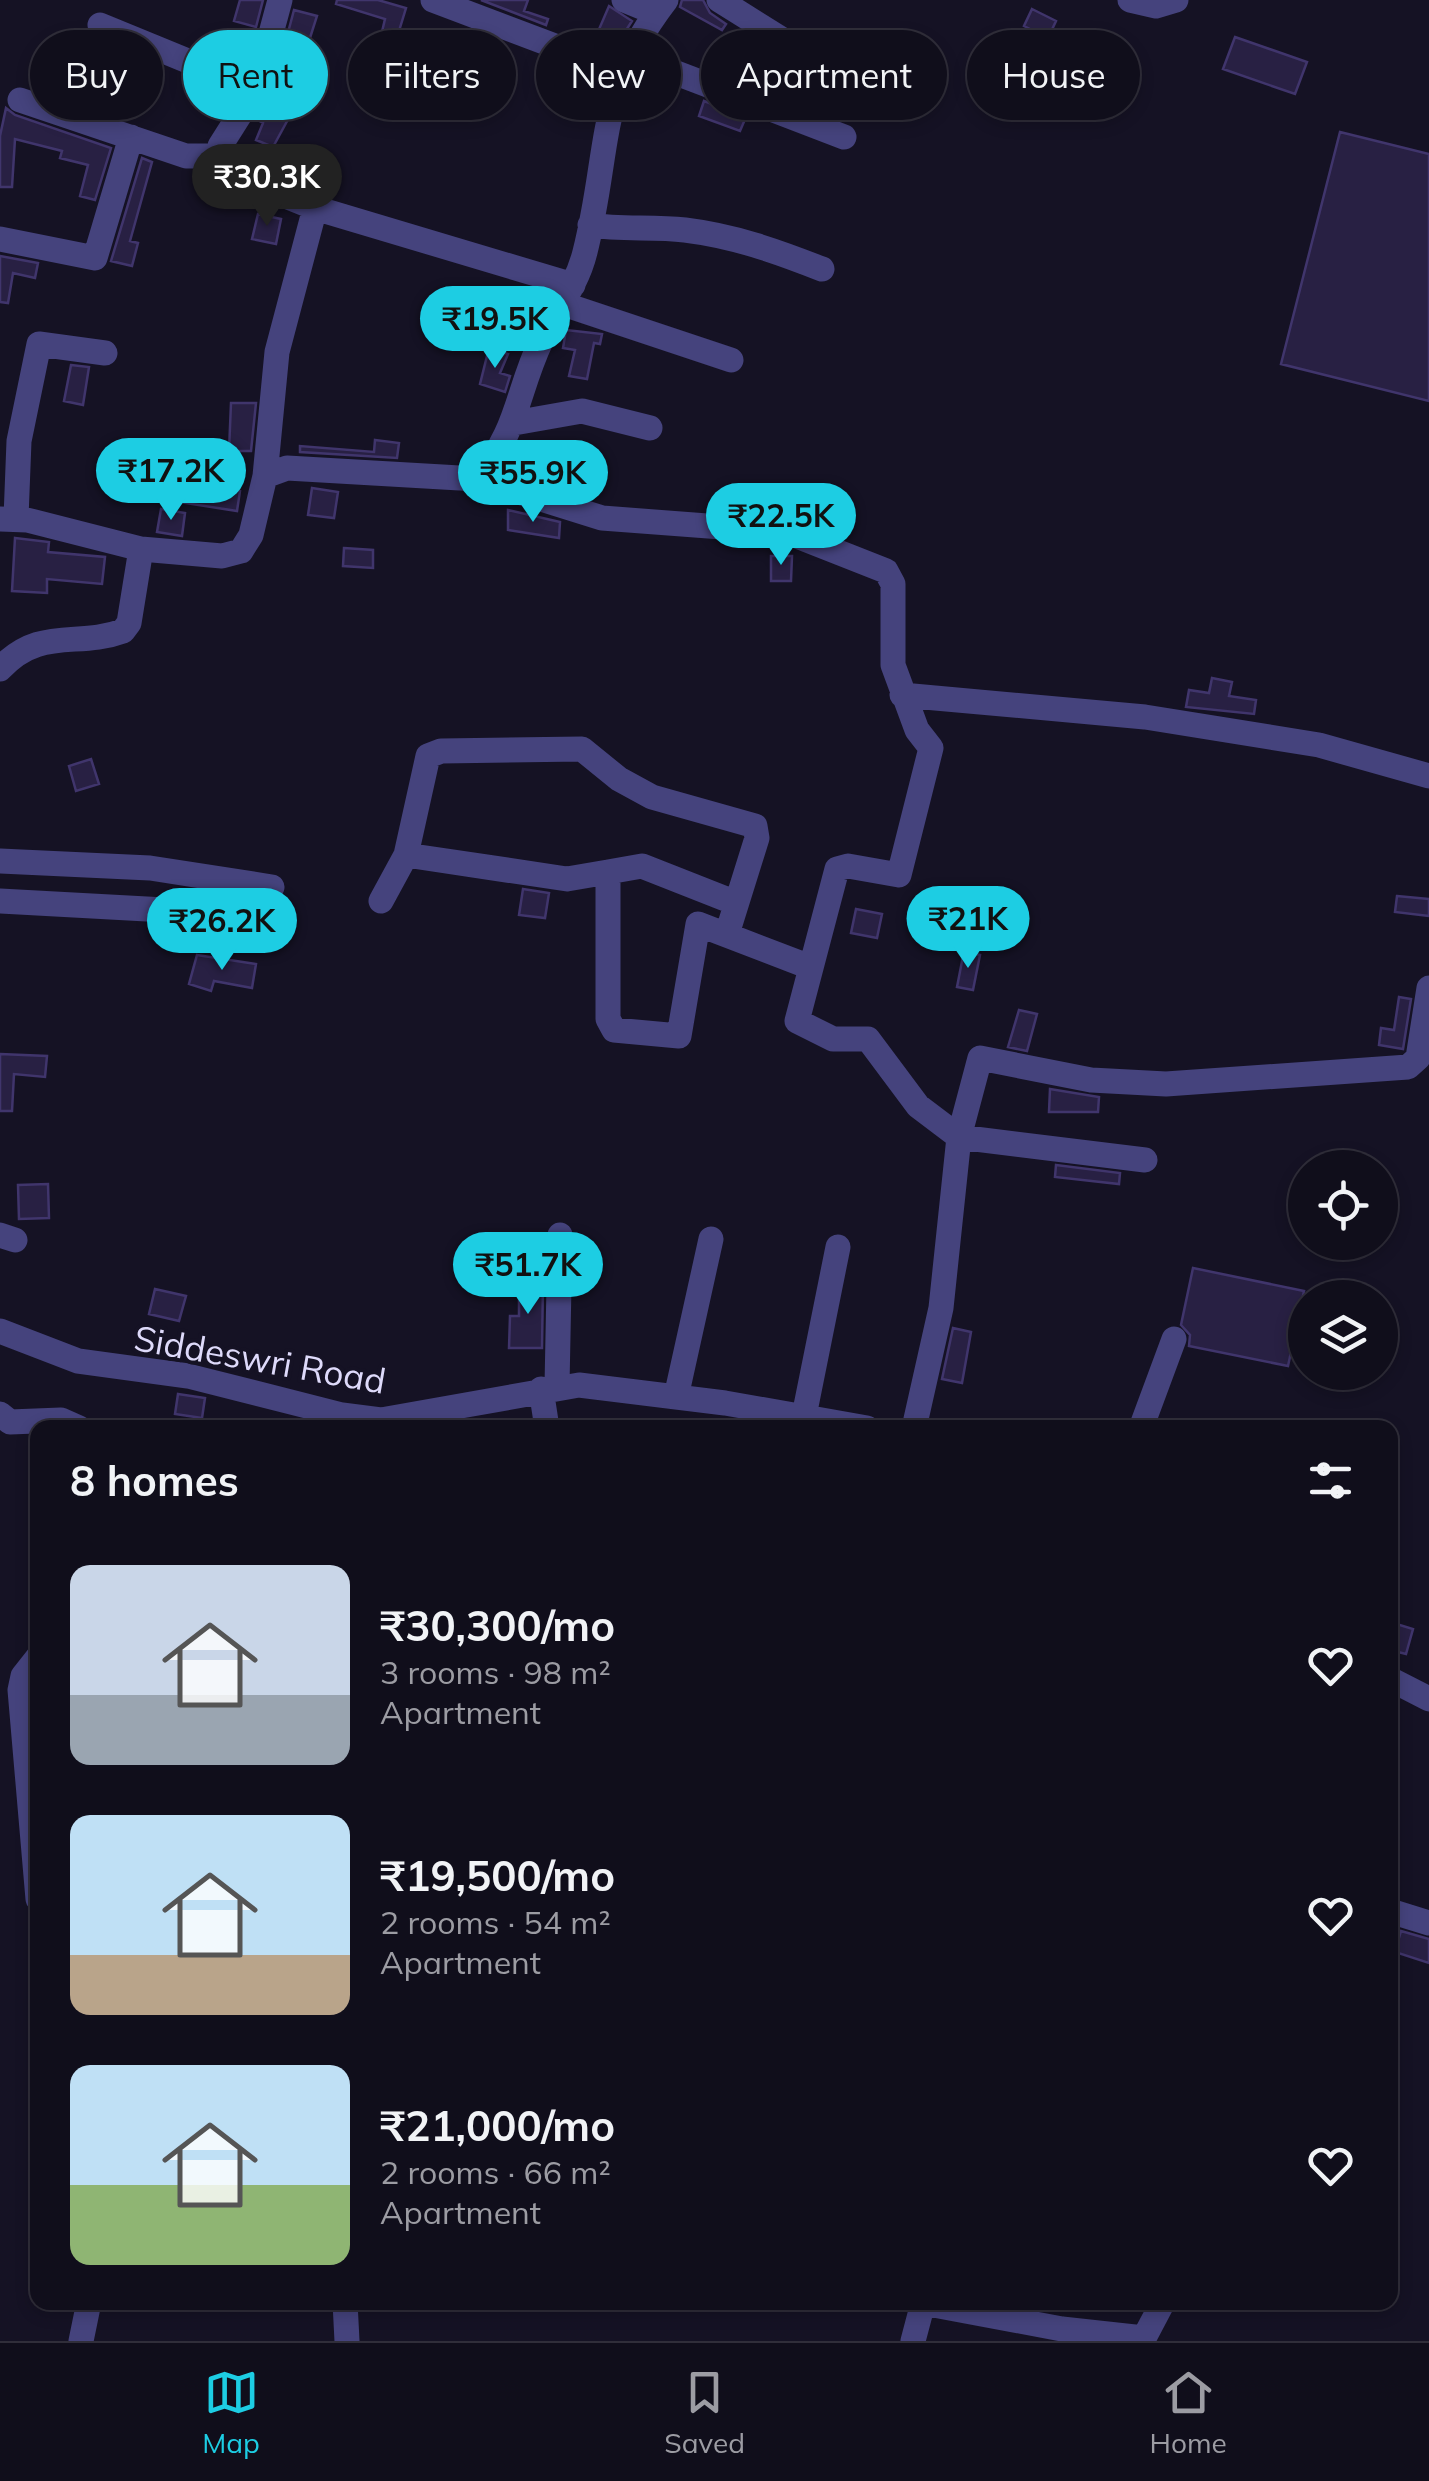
<!DOCTYPE html>
<html lang="en">
<head>
<meta charset="utf-8">
<style>
  body { margin:0; font-family:Mulish,sans-serif; background:#1e1c28; color:#f1f3f6; height:100vh; display:flex; flex-direction:column; font-size:38px; white-space:nowrap }
  * { box-sizing:border-box; margin:0 }
  p { font-size:32px; color:#9c9ca3 }
  .icon { flex:none; width:55px; height:55px; fill:none; stroke:currentColor; stroke-width:2; stroke-linecap:round; stroke-linejoin:round }
  .map { position:relative; flex:1; overflow:hidden }
  .side { position:absolute; left:30px; top:1420px; width:1368px; height:890px; display:flex; flex-direction:column; background:#100e1b; border-radius:20px; box-shadow:0 5px 15px #0003,0 0 0 2px #302e3a }
  .side>* { flex:none }
  .banner { position:absolute; left:30px; top:30px; width:1370px; height:90px; display:flex; gap:20px }
  .buttons { position:absolute; left:1288px; top:1150px; display:grid; gap:20px }
  .buttons a { display:grid; place-items:center; width:110px; height:110px; border-radius:50%; background:#100e1b; box-shadow:0 5px 15px #0003,0 0 0 2px #302e3a; font-size:50px }
  .price { position:absolute; translate:-50% -85px; padding:0 22px; border-radius:35px; background:#1dcde3; color:#111; font-size:32px; line-height:65px; filter:drop-shadow(0 2px 5px #0008) }
  .price::after { content:''; position:absolute; left:50%; top:60px; width:30px; height:22px; margin-left:-15px; background:inherit; clip-path:polygon(0 0,100% 0,50% 100%) }
  .price.current { background:#222; color:#fff }
  ul { padding:0; list-style:none }
  li { display:flex; align-items:center; gap:30px; height:250px; padding:0 40px }
  li span { display:grid; place-items:center; flex:none; width:280px; height:200px; border-radius:20px; color:#555 }
  li>.icon { margin-inline-start:auto }
  span .icon { width:120px; height:120px; fill:#fffc; stroke-width:1 }
  li b { font-size:42px }
  h2 { display:flex; justify-content:space-between; align-items:center; height:120px; padding:0 40px; font-size:42px }
  .pill { padding:0 35px; border-radius:45px; background:#100e1b; box-shadow:0 5px 15px #0003,0 0 0 2px #302e3a; font-size:35px; line-height:90px }
  .pill.current { background:#1dcde3; color:#111 }
  .dock { display:flex; justify-content:space-around; align-items:center; height:140px; border-top:2px solid #302e3a; background:#100e1b; font-size:28px; color:#9c9ca3 }
  .dock a { display:grid; justify-items:center; gap:5px }
  .dock .current { color:#1dcde3 }
  .map>svg:first-child { display:block }
</style>
</head>
<body>
<div class="map">
<svg width="1429" height="2341" viewBox="0 0 1429 2341">
  <rect width="100%" height="100%" fill="#151224"/>
  <path fill="#282043" stroke="#40356c" stroke-width="2.5" d="M240 0H263L256 27 234 21Z
    M337 0H378L406 8 395 44 380 40 385 19 336 4Z
    M481 0H528L524 11 548 19 546 25Z
    M682 0H703L710 13 726 24 722 30 680 7Z
    M609 6 632 21 614 49 594 41Z
    M1032 9 1056 21 1048 38 1024 26Z
    M294 10 317 16 309 41 315 43 300 83 294 81 283 108 292 112 273 147 256 140 263 123 256 119 272 93Z
    M1235 37 1307 62 1295 94 1223 69Z
    M46 43 64 48 55 82 89 92 85 105 35 88Z
    M704 101 746 117 740 131 699 116Z
    M6 108 15 115 111 148 95 200 80 196 88 165 60 158 62 151 15 139 12 187H0V136Z
    M1340 132 1429 154V401L1281 364Z
    M142 158 152 162 130 241 138 243 132 266 111 261Z
    M258 214 281 219 276 244 252 239Z
    M0 256 38 263 35 278 13 273 8 303 0 302Z
    M566 330 602 334 600 344 594 343 587 379 569 376 575 350 563 348Z
    M489 348 508 354 500 373 510 376 505 392 480 384Z
    M71 365 89 367 83 405 64 401Z
    M231 403H256L251 451H229Z
    M375 440 399 443 397 458 300 452V446L374 452Z
    M183 474 206 477 205 485 240 491 237 511 179 502Z
    M312 488 338 492 334 518 308 515Z
    M161 509 185 513 182 536 157 532Z
    M508 510 560 522 559 538 508 530Z
    M15 538 49 542 48 552 105 557 102 584 47 579V593L12 591Z
    M344 548 373 550V568L343 566Z
    M771 556H792L791 581H771Z
    M1212 678 1232 682 1229 696 1256 700 1254 714 1186 707 1189 690 1209 693Z
    M91 759 99 784 76 791 69 766Z
    M523 889 549 893 545 918 519 915Z
    M1397 896 1429 899V916L1395 912Z
    M856 909 882 914 877 938 851 933Z
    M964 951 980 955 973 990 957 987Z
    M197 955 256 964 252 988 214 981 211 991 189 984Z
    M1399 997 1411 999 1403 1049 1379 1045 1381 1028 1394 1030Z
    M1019 1010 1037 1014 1027 1051 1008 1047Z
    M0 1054 47 1056 45 1077 14 1074 12 1111H0Z
    M1050 1089 1099 1097 1098 1112H1049Z
    M1056 1165 1120 1173 1119 1184 1055 1177Z
    M48 1184 49 1218 19 1219 18 1185Z
    M1193 1268 1304 1291 1288 1366 1189 1346 1190 1335 1181 1325Z
    M519 1281 543 1282 542 1348H509L510 1316H519Z
    M155 1289 186 1296 179 1321 149 1314Z
    M953 1328 971 1332 962 1383 942 1379Z
    M178 1394 205 1398 202 1418 175 1414Z
    M1390 1622 1413 1629 1406 1654 1390 1650Z
    M1401 1931 1429 1939V1963L1395 1952Z"/>
  <g fill="none" stroke-linecap="round" stroke-linejoin="round">
    <path stroke="#45437d" stroke-width="25" d="M280 0 256 89 220 146 226 172 315 208 573 285
      M433 0 621 71
      M624 0 656 13
      M719 0 783 40
      M1130 0 1156 6 1176 0
      M100 25 256 89
      M629 55 844 137
      M20 100 186 156H219
      M590 225C622 230 653 226 685 230 734 236 776 251 822 269
      M0 239 95 258 131 137
      M563 304 731 360
      M514 423 582 411 650 428
      M265 476 277 352 315 208
      M477 479 602 518 787 532 886 571 893 584V665L917 730 931 748 899 875 848 866 837 869 797 1021 833 1039H868L918 1106 959 1137 1145 1160
      M16 518 19 441 39 344 105 353
      M0 519 27 520 141 549
      M0 669C40 626 77 648 123 631L129 623 141 549 222 556 241 551 251 535 265 476 287 468 477 479C519 430 516 394 541 341 556 311 577 285 585 252 611 149 595 92 666 0
      M902 695 1145 717 1319 745 1429 776
      M406 855 567 879 608 872V1019L614 1030 679 1036 698 924 810 967
      M0 861 150 868 272 887
      M608 872 642 866 736 903
      M0 901 165 910 272 924
      M381 901 406 855 428 756 441 751 582 749 619 779 652 797 755 826 757 838 727 934
      M0 1235 15 1240
      M0 1331 78 1361 188 1376 342 1415 381 1420 579 1385 725 1403 867 1428
      M557 1386 560 1235
      M541 1389 547 1428
      M676 1397 711 1239
      M0 1414 10 1422 61 1420 79 1428
      M804 1416 838 1247
      M914 1428 941 1308 959 1137 980 1058 1091 1080 1166 1084 1408 1067 1418 1058 1429 988
      M1141 1428 1174 1339
      M38 1657 23 1676 20 1690 38 1899
      M1390 1679 1429 1699
      M1390 1911 1429 1923
      M345 2302 347 2341
      M81 2341 89 2302
      M913 2341 923 2303 1062 2329 1144 2338 1163 2302"/>
  </g>
  <g text-anchor="middle" dominant-baseline="central" stroke-width="8" stroke-linejoin="round" paint-order="stroke">
    <g font-size="35" fill="#dedafa" stroke="#151224">
      <text transform="translate(260 1359) rotate(10)">Siddeswri Road</text>
    </g>
  </g>
</svg>
<div class="buttons">
<a><svg class="icon" aria-label="locate" viewBox="0 0 24 24"><circle cx="12" cy="12" r="6"/><path d="M12 2v4M12 18v4M2 12h4M18 12h4"/></svg></a>
<a><svg class="icon" aria-label="layers" viewBox="0 0 24 24"><path d="M12 4l9 5-9 5-9-5zM3 14l9 5 9-5"/></svg></a>
</div>
<b class="price current" style="left:267px;top:229px">₹30.3K</b>
<b class="price" style="left:495px;top:371px">₹19.5K</b>
<b class="price" style="left:171px;top:523px">₹17.2K</b>
<b class="price" style="left:533px;top:525px">₹55.9K</b>
<b class="price" style="left:781px;top:568px">₹22.5K</b>
<b class="price" style="left:968px;top:971px">₹21K</b>
<b class="price" style="left:222px;top:973px">₹26.2K</b>
<b class="price" style="left:528px;top:1317px">₹51.7K</b>
<div class="banner">
<a class="pill">Buy</a>
<a class="pill current">Rent</a>
<a class="pill">Filters</a>
<a class="pill">New</a>
<a class="pill">Apartment</a>
<a class="pill">House</a>
</div>
<section class="side">
<h2>8 homes<svg class="icon" aria-label="filters" viewBox="0 0 24 24"><path d="M4 7h16M4 17h16"/><circle cx="9" cy="7" r="2"/><circle cx="15" cy="17" r="2"/></svg></h2>
<ul>
<li><span style="background:linear-gradient(#c9d6e8 65%,#9aa5b1 0)"><svg class="icon" aria-label="home" viewBox="0 0 24 24"><path d="M3 11l9-7 9 7M6 9v11h12V9"/></svg></span><div><b>₹30,300/mo</b><p>3 rooms · 98 m²</p><p>Apartment</p></div><svg class="icon" aria-label="heart" viewBox="0 0 24 24"><path d="M12 20l-8-8c-3-5 5-10 8-4 3-6 11-1 8 4z"/></svg></li>
<li><span style="background:linear-gradient(#bfe0f5 70%,#b9a48a 0)"><svg class="icon" aria-label="home" viewBox="0 0 24 24"><path d="M3 11l9-7 9 7M6 9v11h12V9"/></svg></span><div><b>₹19,500/mo</b><p>2 rooms · 54 m²</p><p>Apartment</p></div><svg class="icon" aria-label="heart" viewBox="0 0 24 24"><path d="M12 20l-8-8c-3-5 5-10 8-4 3-6 11-1 8 4z"/></svg></li>
<li><span style="background:linear-gradient(#bfe0f5 60%,#8fb573 0)"><svg class="icon" aria-label="home" viewBox="0 0 24 24"><path d="M3 11l9-7 9 7M6 9v11h12V9"/></svg></span><div><b>₹21,000/mo</b><p>2 rooms · 66 m²</p><p>Apartment</p></div><svg class="icon" aria-label="heart" viewBox="0 0 24 24"><path d="M12 20l-8-8c-3-5 5-10 8-4 3-6 11-1 8 4z"/></svg></li>
</ul>
</section>
</div>
<nav class="dock">
<a class="current"><svg class="icon" aria-label="map" viewBox="0 0 24 24"><path d="M3 6l6-2 6 2 6-2v14l-6 2-6-2-6 2zM9 4v14M15 6v14"/></svg>Map</a>
<a><svg class="icon" aria-label="saved" viewBox="0 0 24 24"><path d="M7 4h10v16l-5-4-5 4z"/></svg>Saved</a>
<a><svg class="icon" aria-label="home" viewBox="0 0 24 24"><path d="M3 11l9-7 9 7M6 9v11h12V9"/></svg>Home</a>
</nav>
</body>
</html>
